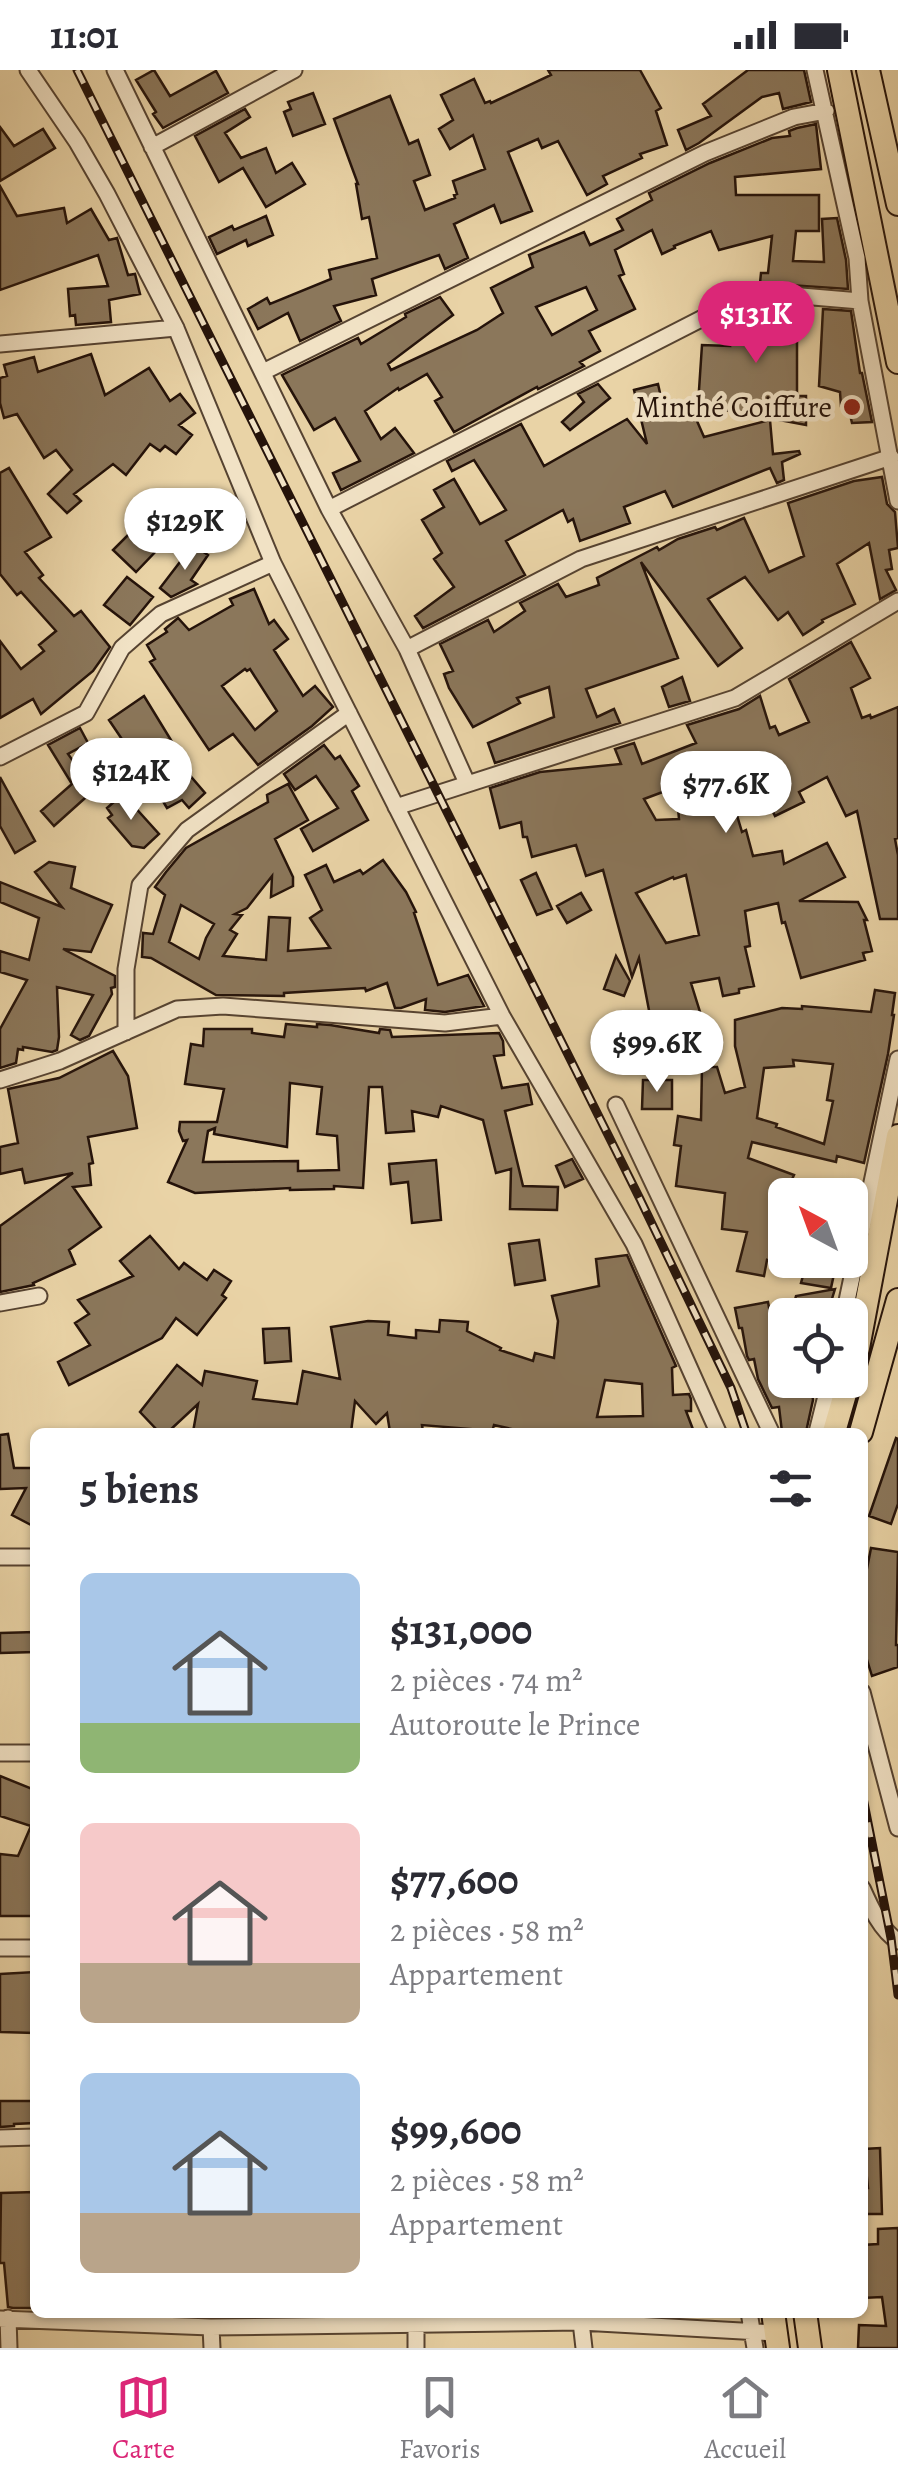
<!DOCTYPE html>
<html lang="fr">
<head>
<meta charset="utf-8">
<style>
  body { margin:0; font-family:Alegreya,serif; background:#f2f2f3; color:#2b2b33; height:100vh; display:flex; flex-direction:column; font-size:38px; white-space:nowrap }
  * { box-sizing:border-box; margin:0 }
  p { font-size:32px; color:#7c7c81 }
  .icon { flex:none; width:55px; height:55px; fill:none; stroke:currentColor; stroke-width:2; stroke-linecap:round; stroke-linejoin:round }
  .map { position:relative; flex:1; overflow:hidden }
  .details { position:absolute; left:30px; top:1358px; width:838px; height:890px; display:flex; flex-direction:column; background:#fff; border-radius:15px; box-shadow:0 2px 8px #0004 }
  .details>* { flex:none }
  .needle { width:65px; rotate:319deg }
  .tools { position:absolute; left:768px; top:1108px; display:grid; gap:20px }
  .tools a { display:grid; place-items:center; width:100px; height:100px; border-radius:15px; background:#fff; box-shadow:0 2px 8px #0004; font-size:50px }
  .price { position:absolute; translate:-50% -85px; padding:0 22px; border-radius:35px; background:#fff; color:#222; font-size:32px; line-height:65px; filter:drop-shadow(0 2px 5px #0008) }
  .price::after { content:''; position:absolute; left:50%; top:60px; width:30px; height:22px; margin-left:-15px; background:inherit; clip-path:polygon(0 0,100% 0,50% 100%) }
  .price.on { background:#db2777; color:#fff }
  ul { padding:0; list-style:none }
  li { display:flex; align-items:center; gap:30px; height:250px; padding:0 50px }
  li span { display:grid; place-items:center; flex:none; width:280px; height:200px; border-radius:15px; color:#555 }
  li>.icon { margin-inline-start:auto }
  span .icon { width:120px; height:120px; fill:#fffc; stroke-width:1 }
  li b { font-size:42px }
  h2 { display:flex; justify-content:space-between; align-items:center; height:120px; padding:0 50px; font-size:42px }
  .status { display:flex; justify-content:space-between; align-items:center; height:70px; padding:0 50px; background:#fff; direction:ltr }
  .status svg { height:28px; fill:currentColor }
  .tabs { display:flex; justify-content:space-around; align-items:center; height:140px; border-top:2px solid #e1e1e2; background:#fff; font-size:28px; color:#7c7c81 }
  .tabs a { display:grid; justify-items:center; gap:5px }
  .tabs .on { color:#db2777 }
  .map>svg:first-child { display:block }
</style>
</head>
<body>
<div class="status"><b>11:01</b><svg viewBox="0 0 49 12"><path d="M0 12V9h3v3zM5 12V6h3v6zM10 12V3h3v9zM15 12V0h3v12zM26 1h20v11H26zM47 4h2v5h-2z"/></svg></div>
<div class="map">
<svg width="898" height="2278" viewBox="0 0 898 2278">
  <rect width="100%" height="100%" fill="#e9d3a6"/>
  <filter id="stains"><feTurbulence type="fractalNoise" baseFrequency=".002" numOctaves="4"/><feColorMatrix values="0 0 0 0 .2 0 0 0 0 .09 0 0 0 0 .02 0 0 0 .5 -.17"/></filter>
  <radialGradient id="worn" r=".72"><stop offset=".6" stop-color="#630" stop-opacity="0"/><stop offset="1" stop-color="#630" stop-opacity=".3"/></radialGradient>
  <path fill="#8b775b" stroke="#25130a" stroke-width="2.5" fill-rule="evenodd" d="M154 0 170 26 216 1 228 23 163 58 153 44 156 42 136 10Z
    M548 0H640L661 38 656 41 667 75 640 84 642 88 603 106 607 114 587 125 558 71 542 78 538 69 508 82 532 141 501 153 494 135 454 154 468 188 445 199 439 185 372 209 376 225 334 236 341 251 300 271 288 243 258 259 248 239 267 228 270 234 331 209 329 200 377 188 369 147 362 149 356 114H358L334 49 390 26 409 74 418 70 430 105 414 111 425 140 455 128 454 125 457 124 453 111 485 99 473 65 450 79 439 59 453 50 441 25 474 9 485 33 490 31 491 33 551 5Z
    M748 0H804L811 32 783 39 779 23 762 27 699 73 686 80 678 60 711 46 703 34Z
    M313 23 325 54 293 66 284 42 291 39 288 32Z
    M245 39 250 47 225 63 241 88 266 78 276 103 292 93 305 114 266 137 243 98 219 112 195 66Z
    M816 54 821 99 735 107 736 125H819V161H796L793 191 824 192 822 149 837 148 846 190 848 219 760 213 761 203H768L772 166 719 180 711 161 674 176 675 178 662 184 652 160 615 180 624 204 619 206 635 239 589 261 600 281 580 292 584 296 538 319 537 317 454 362 435 331 442 327 427 304 399 320 398 318 365 341 381 369 395 358 414 383 341 420 333 403 360 391 335 348 314 360 282 305 358 268 361 274 406 247 405 244 440 227 453 245 388 294 391 300 477 260 503 243 491 218 533 197 529 185 584 162 590 175 623 160 617 149 652 130 649 123 710 93 772 68 790 66 789 61 797 58ZM586 217 597 240 552 265 536 237Z
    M0 57 14 76 43 59 55 78 0 111Z
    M0 116 17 146 64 138 67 153 91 139 109 170 117 168 128 205 135 204 140 224 109 230 111 252 76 255 75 245 70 246 68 219 108 216 98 185 0 220Z
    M266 146 273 165 248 176 246 170 217 184 209 167 232 156 234 160Z
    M767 234 797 237V326H806V355L698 335 702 275 730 276 726 249 746 239Z
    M823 239 851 241 860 303H862L872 352 852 353 848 336H841L840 322 819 316Z
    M91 284 105 325 149 298 170 331 180 324 195 343 179 355 192 365 176 384 165 376 160 381 150 374 126 405 113 394 74 424 81 431 67 443 48 424 72 400 56 380 44 388 17 344 4 348 0 333V308L7 306 4 295 34 287 38 302Z
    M598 314 610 328 570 360 562 352 584 332 578 324Z
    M658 314 665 345 690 335 704 367 770 350 773 384 799 381 800 384 782 392 784 410 777 413 770 398 673 437 665 421 624 437 630 453 580 471 573 449 568 452 563 440 506 471 525 505 423 558 415 546 454 517 434 489 442 483 422 450 444 437 434 420 454 409 480 454 506 440 474 390 452 401 447 391 521 354 544 396 627 349 647 374 634 320Z
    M9 398 51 467 25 482 43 505 39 508 74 546 81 541 110 577 93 601 41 644 33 629 0 648V571L21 599 44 581 39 575 56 561 21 522 17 525 0 504V403Z
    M882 407 887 434 895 442 898 478 889 480 892 499 886 500 896 520 880 529 869 473 837 494 855 534 822 550 823 552 803 565 788 542 778 550 745 507 708 529 742 578 718 596 641 492 678 588 586 619 597 647 614 639 620 653 495 693 488 673 554 647 549 617 517 628 520 633 473 657 449 618 444 604 453 601 440 574 488 550 494 562 525 541 520 533 558 514 566 527 599 515 597 508 657 477 659 480 678 469 715 457 717 460 744 448 769 502 804 486 788 433 854 411Z
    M186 420 204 431 136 502 113 480 143 450 159 465Z
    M193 475 208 485 191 510 197 514 171 527 160 518Z
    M127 507 153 527 130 555 104 535Z
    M254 519 269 554 274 550 288 569 274 580 303 626 315 616 333 637 312 656 258 695 233 664 209 680 150 592 155 589 147 575 167 562 165 559 178 548 189 560 233 535 230 529ZM245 599 247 601 250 599 277 641 255 660 222 616Z
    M851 572 870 608 851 618 862 648 870 645 871 648 898 637V768L895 769 898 785V849H880L857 741 846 746 827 707 799 722 804 732 775 746 764 723 733 732 742 762 746 760 753 786 782 781 784 794 827 773 845 807 799 831 858 832 867 850H864L872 881 863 883 865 890 801 908 785 852 782 853 778 833 745 841 750 876 745 877 754 916 739 919V923L723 926 719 908 691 913 700 942 685 946V950L652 956 639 888 632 907 603 800 586 806 576 775 532 787 527 767H523L521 752 500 758 490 718 540 702 621 694 615 679 634 673 642 694 696 673 687 655 739 639 760 626 770 658 775 656 779 665 809 652 789 609ZM676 717 679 749 656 750 644 729ZM686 805 699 865 666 873 636 823 673 807 674 809Z
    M682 607 690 631 669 637 662 617Z
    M144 626 185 693 181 695 205 723 189 738 182 730 167 738 142 696 139 698 130 685 132 684 109 650Z
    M80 658 88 673 68 684 94 720 54 756 41 741 72 714 48 675Z
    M324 675 335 689 340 686 359 716 352 721 368 750 313 781 301 759 338 738 316 706 295 720 284 704Z
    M0 707 35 771 15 783 0 756Z
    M288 714 308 750 275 769 293 807V816L271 827 272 806 247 838 235 844 242 845 230 860 237 864 223 886 266 890 269 847 290 848 288 881 330 878 310 848 322 840 305 805 326 795 334 812 360 800 363 804 383 790 406 822 416 842 414 843 438 915 468 905 484 936 445 942 425 940 426 929 401 938H395L387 913 366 921 365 918 284 923V926L216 925 151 888 142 887 143 863 153 864 165 825 155 817 166 802 186 778 268 732 267 725ZM181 835 214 854 206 868 199 889 169 872Z
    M123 724 159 764 144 778 132 776 108 748 112 745 107 738Z
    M49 792 75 797 71 818 112 835 91 882 63 879 115 906V917L111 918 112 924 89 966 80 970 71 965 93 925 57 917 59 967 57 980 52 982 23 977V980L18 979 16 993 0 998V959L27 910 0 902V881L29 890 39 848 0 832V812L62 837 35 802Z
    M536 803 552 839 537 845 521 810Z
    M581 823 591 840 567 853 557 836Z
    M616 886 630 911 624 926 604 919Z
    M875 920 895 923 892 945H894L888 984 864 1093 837 1086 836 1092 752 1072 748 1088 794 1105 785 1125V1190H837L831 1218 801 1213 804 1202 767 1190 764 1206 737 1201 747 1162 722 1159 725 1123 676 1116 681 1076 674 1075 678 1046 701 1050 702 997H717L725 1023 745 1017 735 976V950L782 938 802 939V936L871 942ZM793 990 833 994 827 1030 833 1031 824 1074 776 1057 777 1054 757 1048 764 998 794 996Z
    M286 954 317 957V954L330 955 379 963 380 959 390 960 392 967 499 963 503 971 504 985 494 986 502 1018 528 1014 532 1034 505 1041 523 1116 558 1117 557 1140 510 1139 511 1099 496 1103 483 1050 441 1036 438 1047 412 1041 414 1061 386 1063 382 1017H369L363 1118 334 1116V1119L290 1120V1118L195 1123 168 1112 187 1070 183 1071 179 1061 180 1052H217L224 1019 185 1014 191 974 203 976 204 959H252V963L284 967ZM290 1013 322 1017 317 1064 337 1066 339 1100 298 1101V1091L203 1092 208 1061 215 1058 214 1064 287 1077Z
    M113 981 128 1006 137 1058 88 1067 93 1093 89 1094 91 1115 73 1117 101 1157 69 1180 75 1194 33 1213 34 1215 0 1222V1156L73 1103 25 1113 22 1099 0 1104V1077L18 1073 8 1019 59 1008Z
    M643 1010H672V1039H642Z
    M572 1089 583 1109 565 1117 556 1096Z
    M436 1090 441 1150 412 1153 408 1112 391 1114 389 1094Z
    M150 1166 179 1199 184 1193 207 1210 214 1200 231 1211 222 1225 226 1228 197 1265 176 1248 162 1268 69 1315 58 1292 90 1275 75 1253 89 1244 78 1230 133 1206 120 1191Z
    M539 1170 545 1210 515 1215 509 1174Z
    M627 1185 676 1296 672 1298 673 1325 689 1324 691 1329V1341H686L694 1362H525L494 1355 492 1362H470L471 1359 422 1355 423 1362H390L387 1343 376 1354 355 1331 351 1362H193L198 1334 168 1362H159L140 1342 177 1295 202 1315 205 1301 257 1311 253 1329 297 1334 303 1301 340 1309 331 1257 368 1251 389 1252 388 1265 416 1268V1260L439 1262 440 1250 468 1252 467 1261 501 1278 500 1280 533 1291 535 1283 554 1288 558 1251 552 1226 599 1216 596 1189ZM605 1310 642 1314 643 1346 597 1347Z
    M835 1219 827 1245H791L796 1226Z
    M768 1232 778 1286 781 1276 785 1277V1310H811L813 1330 806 1362H782L779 1337 772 1338 758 1309 754 1289 749 1290 747 1286 742 1258H739L735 1238Z
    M289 1258 291 1291 265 1293 263 1259Z
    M8 1364 14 1398H35V1457L12 1445 26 1418 0 1419V1365Z
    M896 1368 898 1369V1434L891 1454 869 1446Z
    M871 1478 898 1482 896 1575H898V1597L872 1606 867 1590 862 1591V1524Z
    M35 1562V1582L0 1583V1563Z
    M0 1706 35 1720V1846H0V1784L18 1786 31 1756 0 1746Z
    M35 1902V1963L0 1962V1904Z
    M0 2031H35V2053L14 2054V2056L0 2057Z
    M880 2078 882 2144H863V2118H868L864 2079Z
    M35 2122V2197H32L35 2238H13L8 2237 4 2193H0L1 2123Z
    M898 2158V2278H858L859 2255 886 2256 882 2227 862 2228V2175L878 2174V2159Z"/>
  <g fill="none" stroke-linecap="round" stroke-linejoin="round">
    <defs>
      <path id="minor" d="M28 0 77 72 107 124 176 258 273 493 502 946 634 1174 718 1362
        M115 0 329 439 407 579 467 713
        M815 0 857 188 860 231 898 431
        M152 77 294 0
        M0 274 176 258
        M263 302 705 83 794 47 826 41
        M329 439 742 228 766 223 860 231
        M407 579 581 489 891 387
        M0 687 86 643 122 578 161 544 273 493
        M396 737 735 628 898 531
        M126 962V899L140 815 187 760 349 643
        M0 1010 60 991 177 939 223 936 445 953 502 946
        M616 1035 771 1362
        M0 1233 39 1226
        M844 1245 898 989
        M817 1362 830 1310
        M0 1487H35
        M862 1622 898 1758
        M0 1683H35
        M862 1818C870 1836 881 1861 898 1871
        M0 1878H35
        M0 2068 35 2067
        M749 2242 755 2278
        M8 2248 9 2278
        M0 2249 211 2257 581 2252 776 2263
        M581 2252 584 2278
        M211 2257 212 2278
        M416 2278V2247"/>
      <path id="primary" d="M839 0 898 292
        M868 0 898 134
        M850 1306 858 1278 898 1066
        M834 1362 849 1310
        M861 1362 898 1230
        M773 2242 778 2278
        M805 2242 810 2278"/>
    </defs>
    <use href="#minor" stroke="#564331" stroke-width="19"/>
    <use href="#primary" stroke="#25130a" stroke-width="26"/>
    <use href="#minor" stroke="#f1e2c5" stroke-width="15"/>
    <use href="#primary" stroke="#e9d3a6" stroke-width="22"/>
    <defs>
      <path id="rail" d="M77 0 640 1129 731 1318 746 1362
        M862 1723 891 1868 898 1925"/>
    </defs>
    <use href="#rail" stroke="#25130a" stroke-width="9"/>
    <use href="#rail" stroke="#f1e2c5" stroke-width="5" stroke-dasharray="15" stroke-linecap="butt"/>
  </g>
  <circle fill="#8f2418" stroke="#f1e2c5" stroke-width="4" cx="852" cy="337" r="10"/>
  <g text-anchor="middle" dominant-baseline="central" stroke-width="9" stroke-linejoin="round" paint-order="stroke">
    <g font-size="30" fill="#25130a" stroke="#f1e2c5" text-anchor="end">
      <text x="832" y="337">Minthé Coiffure</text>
    </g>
  </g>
  <rect width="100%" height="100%" filter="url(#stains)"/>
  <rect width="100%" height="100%" fill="url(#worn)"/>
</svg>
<div class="tools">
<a><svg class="needle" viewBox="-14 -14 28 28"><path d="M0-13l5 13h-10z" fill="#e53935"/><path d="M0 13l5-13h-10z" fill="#7c7c81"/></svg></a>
<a><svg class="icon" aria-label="locate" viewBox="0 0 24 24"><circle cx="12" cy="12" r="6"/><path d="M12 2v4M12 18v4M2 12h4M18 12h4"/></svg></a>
</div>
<b class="price on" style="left:756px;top:296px">$131K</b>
<b class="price" style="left:185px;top:503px">$129K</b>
<b class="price" style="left:131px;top:753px">$124K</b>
<b class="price" style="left:726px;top:766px">$77.6K</b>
<b class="price" style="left:657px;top:1025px">$99.6K</b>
<section class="details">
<h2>5 biens<svg class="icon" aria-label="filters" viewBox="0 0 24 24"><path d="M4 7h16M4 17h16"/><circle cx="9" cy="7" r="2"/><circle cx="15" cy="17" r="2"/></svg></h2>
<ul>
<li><span style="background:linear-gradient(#a9c7e8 75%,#8fb573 0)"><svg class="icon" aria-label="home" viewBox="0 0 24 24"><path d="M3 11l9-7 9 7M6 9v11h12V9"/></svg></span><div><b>$131,000</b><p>2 pièces · 74 m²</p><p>Autoroute le Prince</p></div></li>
<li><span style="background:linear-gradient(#f6c9c9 70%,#b9a48a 0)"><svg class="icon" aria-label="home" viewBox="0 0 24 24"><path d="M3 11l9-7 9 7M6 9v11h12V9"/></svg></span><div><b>$77,600</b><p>2 pièces · 58 m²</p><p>Appartement</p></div></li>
<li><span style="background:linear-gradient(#a9c7e8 70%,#b9a48a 0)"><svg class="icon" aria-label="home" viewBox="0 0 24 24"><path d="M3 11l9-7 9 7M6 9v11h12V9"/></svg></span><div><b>$99,600</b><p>2 pièces · 58 m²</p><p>Appartement</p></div></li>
</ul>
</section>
</div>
<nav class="tabs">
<a class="on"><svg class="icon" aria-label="map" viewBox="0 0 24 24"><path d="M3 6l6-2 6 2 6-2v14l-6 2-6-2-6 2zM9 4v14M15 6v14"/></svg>Carte</a>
<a><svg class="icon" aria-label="saved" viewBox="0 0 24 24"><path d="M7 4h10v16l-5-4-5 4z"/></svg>Favoris</a>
<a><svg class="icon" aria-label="home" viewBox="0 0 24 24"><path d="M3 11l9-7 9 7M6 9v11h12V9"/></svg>Accueil</a>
</nav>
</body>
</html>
